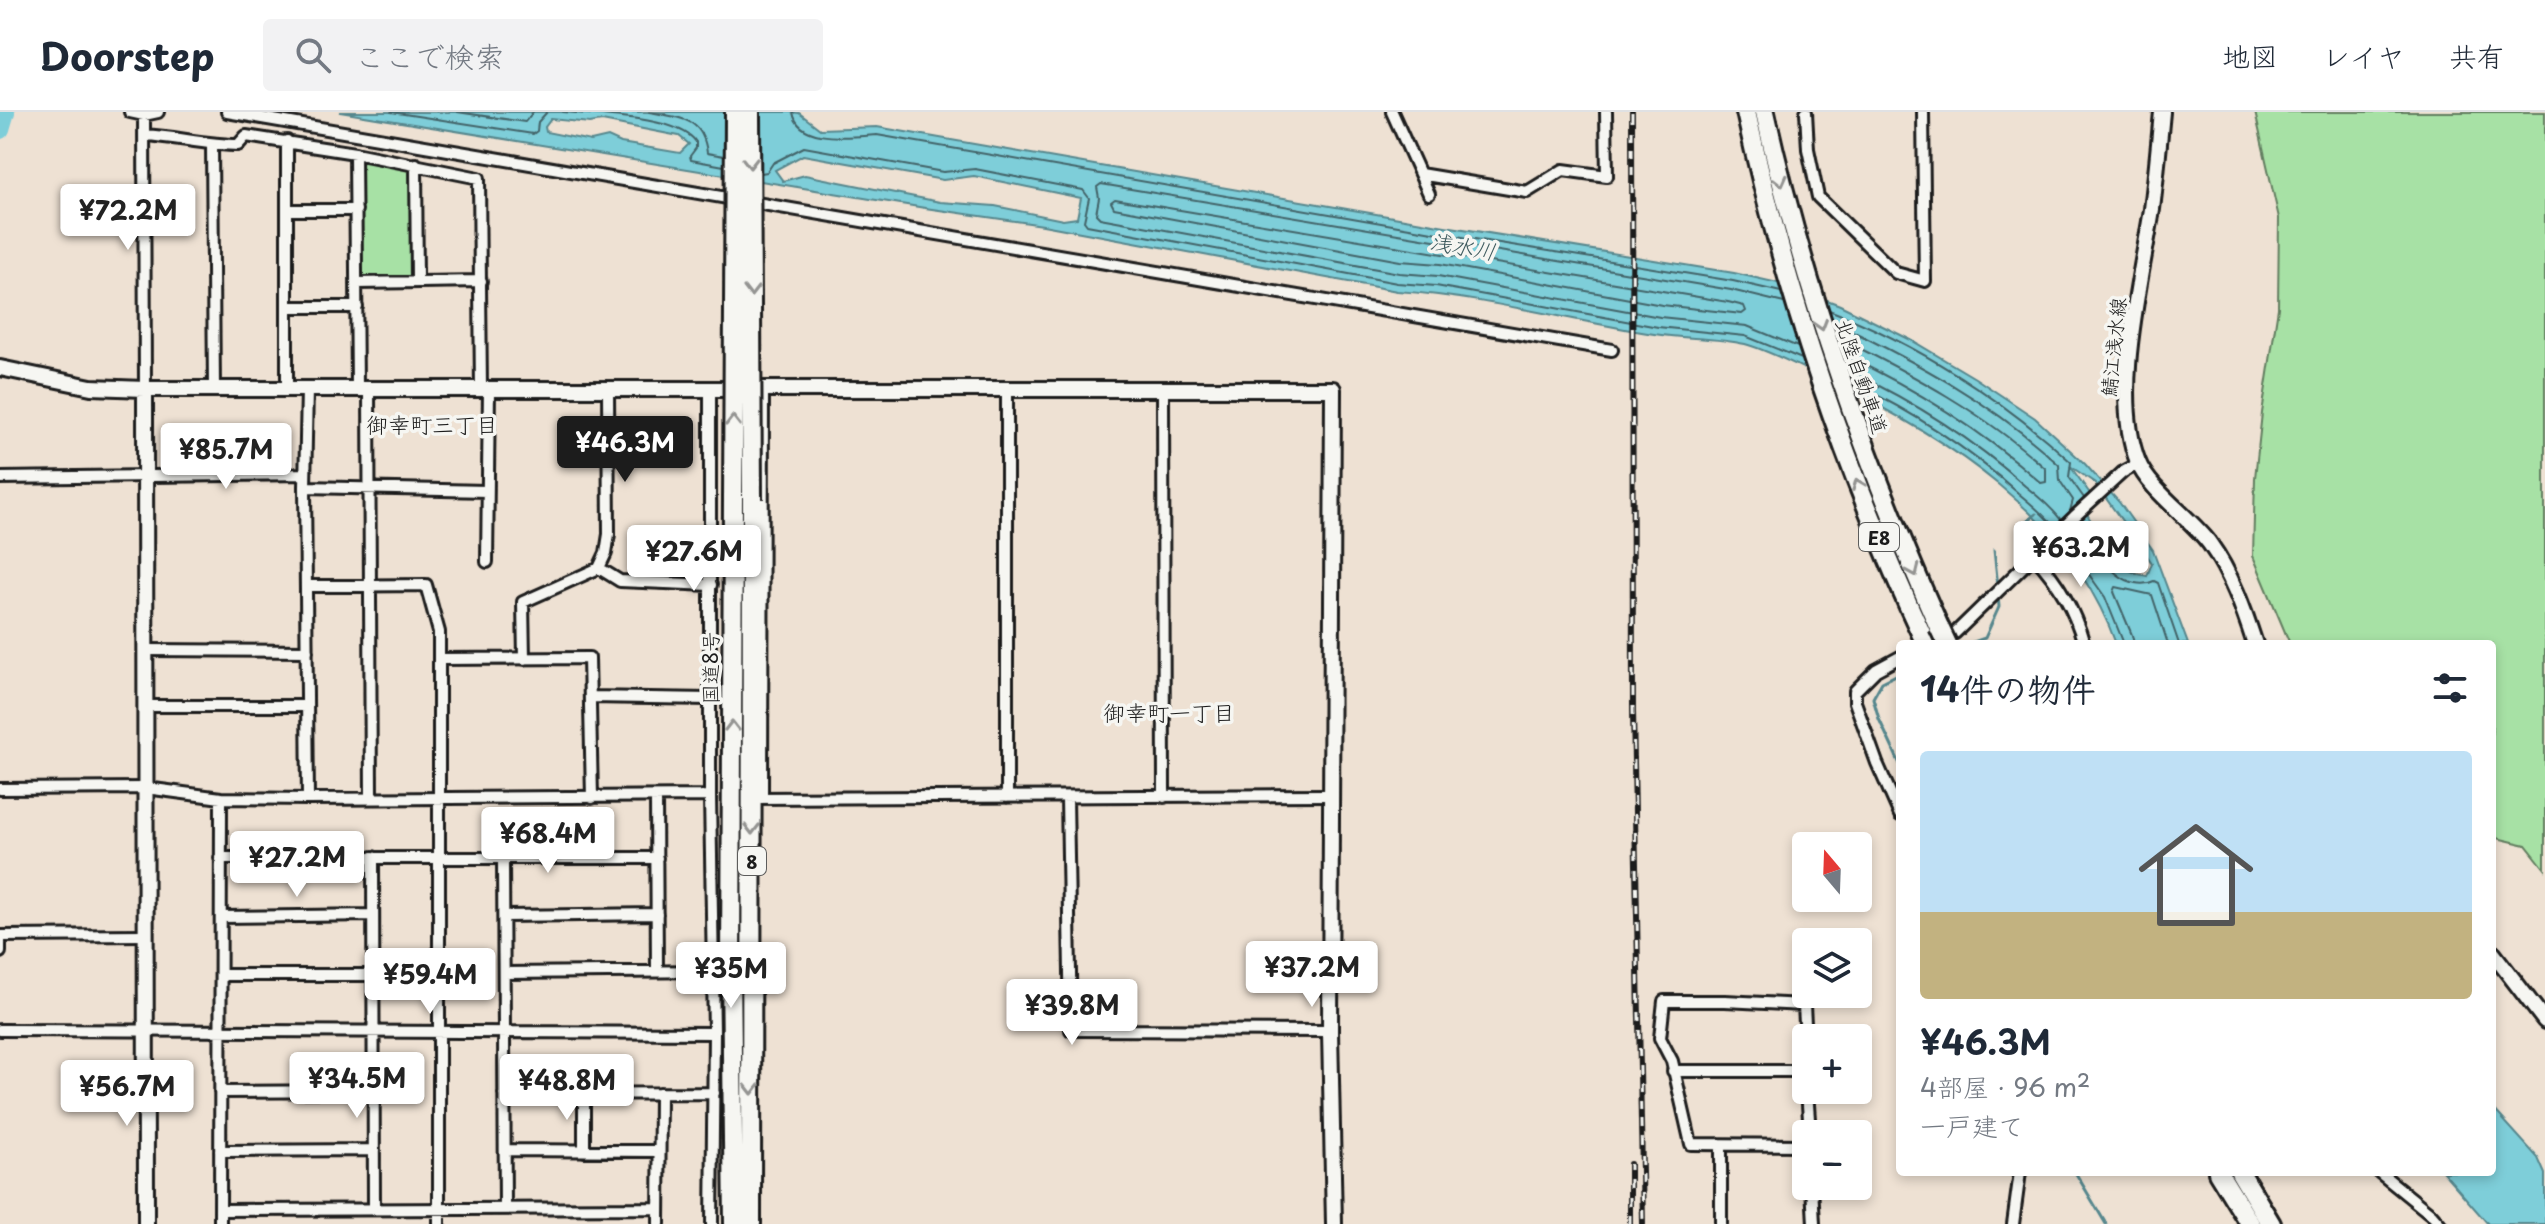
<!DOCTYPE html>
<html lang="ja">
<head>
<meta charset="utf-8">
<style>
  body { margin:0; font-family:"Playpen Sans","Klee One",sans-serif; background:#f2f2f3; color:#1f2937; height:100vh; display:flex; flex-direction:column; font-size:30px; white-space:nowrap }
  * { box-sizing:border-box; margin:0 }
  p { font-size:26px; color:#747a83 }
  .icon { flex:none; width:44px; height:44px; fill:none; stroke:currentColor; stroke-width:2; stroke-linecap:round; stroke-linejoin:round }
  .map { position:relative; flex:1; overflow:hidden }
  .side { position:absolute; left:1896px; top:528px; width:600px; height:536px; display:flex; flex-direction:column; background:#fff; border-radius:8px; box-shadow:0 4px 12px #0003 }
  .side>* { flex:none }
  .needle { width:52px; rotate:341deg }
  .fabs { position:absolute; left:1792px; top:720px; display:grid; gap:16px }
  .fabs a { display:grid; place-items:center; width:80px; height:80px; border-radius:8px; background:#fff; box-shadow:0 4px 12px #0003; font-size:40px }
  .price { position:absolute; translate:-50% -68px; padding:0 18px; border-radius:8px; background:#fff; color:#222; font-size:26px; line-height:52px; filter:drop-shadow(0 2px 4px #0008) }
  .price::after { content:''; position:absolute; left:50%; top:48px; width:24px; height:18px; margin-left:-12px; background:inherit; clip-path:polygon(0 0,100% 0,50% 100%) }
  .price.active { background:#1c1c1c; color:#fff }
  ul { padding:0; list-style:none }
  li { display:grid; align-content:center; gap:16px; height:424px; padding:0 24px }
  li+li { border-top:2px solid #e0e1e3 }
  li span { display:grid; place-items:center; height:248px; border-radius:8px; color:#555 }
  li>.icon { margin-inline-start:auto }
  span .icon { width:144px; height:144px; fill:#fffc; stroke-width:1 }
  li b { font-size:34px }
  h2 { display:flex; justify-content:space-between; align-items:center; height:96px; padding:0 24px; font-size:34px }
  header { display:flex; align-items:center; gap:48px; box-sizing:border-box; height:112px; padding:0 40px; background:#fff; border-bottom:2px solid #e0e1e3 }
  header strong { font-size:38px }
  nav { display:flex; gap:44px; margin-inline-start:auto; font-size:28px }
  .search { width:560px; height:72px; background:#f2f2f3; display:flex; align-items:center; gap:20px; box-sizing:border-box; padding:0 28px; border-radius:8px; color:#747a83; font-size:30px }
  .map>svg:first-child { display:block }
</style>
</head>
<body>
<header>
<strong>Doorstep</strong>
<div class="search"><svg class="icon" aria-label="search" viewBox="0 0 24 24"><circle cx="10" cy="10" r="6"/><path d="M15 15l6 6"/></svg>ここで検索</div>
<nav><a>地図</a><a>レイヤ</a><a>共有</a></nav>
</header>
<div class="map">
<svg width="2545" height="1112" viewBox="0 0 2545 1112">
  <rect width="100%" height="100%" fill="#eee1d3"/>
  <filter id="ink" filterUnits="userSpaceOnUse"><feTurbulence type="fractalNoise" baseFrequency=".0125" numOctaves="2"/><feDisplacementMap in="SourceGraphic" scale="16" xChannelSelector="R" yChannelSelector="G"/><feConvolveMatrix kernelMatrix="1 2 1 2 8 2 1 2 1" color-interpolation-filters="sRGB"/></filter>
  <g filter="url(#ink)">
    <path fill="#a7e1a5" stroke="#627e60" stroke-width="2" d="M2255 0H2545V757L2526 733 2492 725V532H2290L2253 444 2255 366 2262 301 2278 196 2279 106Z
      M364 49 412 57 413 167 360 168 359 54Z"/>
    <path fill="#7eced9" stroke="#57878d" stroke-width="2" fill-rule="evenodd" d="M340 0H790L799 1 820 17 877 15 1445 114 1734 161 1791 174 1840 193 1911 228 1975 266 2035 306 2085 352 2119 390 2153 438 2188 532H2116C2071 404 1945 324 1828 268 1802 256 1773 240 1745 232 1716 225 1683 227 1654 222 1568 208 1483 185 1397 179L1043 113 925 96ZM551 7 590 11 602 9 679 24 689 32 680 41 621 31 608 25 591 29 546 20 545 15ZM803 43 943 68 974 64 1081 86 1077 106 1063 108 995 94 940 90 805 63 783 69 775 58ZM2070 354 2095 371 2152 451 2147 464C2125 459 2116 453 2106 433L2110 431C2103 420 2091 414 2087 401L2094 387Z
      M2492 995 2538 1046 2545 1062V1112H2488L2443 1060H2492Z"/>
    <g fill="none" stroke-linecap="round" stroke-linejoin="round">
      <path stroke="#436368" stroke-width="2" d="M391 0 533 22 537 19 538 10 547 0
        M457 0 525 10 533 0
        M563 0C593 3 679 4 696 30V36L690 44 691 48 724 54
        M649 0C680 6 703 5 707 41L724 44
        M793 0C798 33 854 24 877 23L1444 122 1733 169 1781 180
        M761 61 767 60 773 51 804 35 943 60 975 57 1083 78 1089 86 1084 109 1087 113 1397 171 1436 174 1658 215 1745 224 1802 247
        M1115 87 1728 190 1744 194 1746 199 1742 202 1662 193 1440 152 1400 149 1114 96 1111 90Z
        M1784 191 1731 178 1101 72 1097 75 1099 86 1096 102 1100 106 1399 161 1438 164 1660 205 1747 214 1798 235
        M1829 198C1916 231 2004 288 2071 350L2069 365 2084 386
        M1834 210C1914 249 1994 291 2059 353L2060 369 2073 388 2070 399
        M1839 226C1912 262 1985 301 2046 357V370L2041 371C1980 317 1918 278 1844 243
        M1849 259C1913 289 1972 326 2025 374 2038 384 2051 395 2061 408
        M1854 272C1914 300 1969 337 2018 381 2031 392 2044 402 2054 415
        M2081 408 2084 416 2098 428C2098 452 2130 481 2154 469L2158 471 2179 532
        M2063 426 2105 485 2124 532
        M2134 532 2132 523 2114 480 2116 475 2152 483 2168 532"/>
      <path stroke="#57878d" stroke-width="3" d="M2023 412 2036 402
        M1994 438 1998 475
        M1968 532 1985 526 1999 495 1998 483
        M1900 561 1882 570 1873 586 1879 607 1900 652
        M2075 1060 2106 1112"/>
      <path stroke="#7eced9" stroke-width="20" d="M0 17 5 0"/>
      <defs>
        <path id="street" d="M130 0 144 3 158 0
          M227 0 1612 238
          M1392 0 1429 82
          M1806 0 1808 37 1818 85 1896 161 1925 169 1923 0
          M144 3 145 277
          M145 23C177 25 207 33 238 33L246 24 355 41 479 66 481 278
          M212 33 214 277
          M355 41 357 277
          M416 52 417 169
          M1420 62 1527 80 1563 58 1607 64 1606 0
          M287 98H356
          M357 171 481 169
          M287 195H357
          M287 277V29
          M307 277 305 375 308 687
          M369 277 371 687
          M710 278V684L714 921 712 1112
          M1163 279 1164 685
          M0 366 305 362
          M305 375 487 379
          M2035 445C2059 471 2074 497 2084 532
          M487 450 489 277
          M599 456 620 469 711 473
          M306 474 426 473 439 520V1112
          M1943 526 1955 521 2074 405 2123 360 2138 352
          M145 538 307 539
          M1900 545 1876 558 1855 579V590L1877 651 1900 703
          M439 547 589 546 592 686
          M524 547 523 490 599 456 606 441 609 422 608 278
          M590 585 710 587
          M146 594H307
          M0 677 146 676 221 686 308 687 710 684
          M656 685 657 860
          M1007 685V277
          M752 686 1332 683
          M762 686 763 278
          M1067 686 1071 918 1330 919
          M373 745 374 1096
          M220 746H657
          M503 746 505 1096
          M505 804 657 802
          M221 805 373 803
          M0 840V824L146 823
          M504 861 713 859
          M221 863H373
          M0 918 714 921
          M1806 931 1804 893 1725 889H1664L1660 926 1672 949 1691 1032 1806 1033
          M1673 959H1806
          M1807 978 1810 1022
          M220 980 374 979
          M584 981V1039
          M504 982 714 981
          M1721 1033V1112
          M505 1038 658 1039
          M220 1039 374 1038
          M2379 1060 2432 1103 2440 1112
          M1812 1074 1814 1112
          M220 1098 659 1096
          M220 1112 221 686
          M659 1112 660 981
          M2013 1112 2020 1060"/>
        <path id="secondary" d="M2162 0C2159 32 2156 65 2152 97 2141 169 2111 282 2138 350 2148 377 2192 407 2210 432 2231 461 2244 498 2255 532
          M0 256 91 275 145 277H1333L1330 919 1334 1112
          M145 277 146 1112
          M2492 840 2545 909"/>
        <path id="highway" d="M1746 0C1786 183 1847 362 1926 532
          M1765 0C1804 178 1865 348 1939 515
          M733 387 731 857 734 1112
          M2218 1060 2250 1112
          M2240 1060 2271 1112
          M751 1112 752 387"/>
      </defs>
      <use href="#street" stroke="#1c1c1c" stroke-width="16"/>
      <use href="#secondary" stroke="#1c1c1c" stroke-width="20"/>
      <use href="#highway" stroke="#1c1c1c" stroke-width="24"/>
      <use href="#street" stroke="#f6f6f2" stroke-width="10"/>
      <use href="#secondary" stroke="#f6f6f2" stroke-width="14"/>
      <use href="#highway" stroke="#f6f6f2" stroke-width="18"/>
      <defs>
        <path id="rail" d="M1632 0 1633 599 1643 1112
          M1630 1112V1052"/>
      </defs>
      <use href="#rail" stroke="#1c1c1c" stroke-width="6"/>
      <use href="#rail" stroke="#f6f6f2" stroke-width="3" stroke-dasharray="9" stroke-linecap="butt"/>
      <defs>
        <path id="highway-bridge" d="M750 0 752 387
          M733 387 735 0
          M1939 515 1947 532"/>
      </defs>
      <use href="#highway-bridge" stroke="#1c1c1c" stroke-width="24" stroke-linecap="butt"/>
      <use href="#highway-bridge" stroke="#f6f6f2" stroke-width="18"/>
    </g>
    <defs><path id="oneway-chevron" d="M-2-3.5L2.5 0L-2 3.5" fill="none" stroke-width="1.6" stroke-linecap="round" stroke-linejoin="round" transform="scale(2)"/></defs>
    <g stroke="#949492">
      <use href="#oneway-chevron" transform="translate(750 51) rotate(90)"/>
      <use href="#oneway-chevron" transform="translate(1781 69) rotate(76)"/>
      <use href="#oneway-chevron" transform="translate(751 179) rotate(90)"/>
      <use href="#oneway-chevron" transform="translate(1821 213) rotate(73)"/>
      <use href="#oneway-chevron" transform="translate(733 309) rotate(-90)"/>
      <use href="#oneway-chevron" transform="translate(1858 372) rotate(-112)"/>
      <use href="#oneway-chevron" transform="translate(1914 459) rotate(66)"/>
      <use href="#oneway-chevron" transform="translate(732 614) rotate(-90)"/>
      <use href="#oneway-chevron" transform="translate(752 717) rotate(90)"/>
      <use href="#oneway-chevron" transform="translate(752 977) rotate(90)"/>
    </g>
  </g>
  <g text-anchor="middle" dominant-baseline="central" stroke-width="7" stroke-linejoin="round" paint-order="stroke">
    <g fill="#f6f6f2" stroke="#5d5d5c" stroke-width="2">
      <rect x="1859" y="411" width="40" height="28" rx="6"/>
      <rect x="738" y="735" width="28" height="28" rx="6"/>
    </g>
    <g font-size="18" font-weight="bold" fill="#1c1c1c">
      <text x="1879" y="425">E8</text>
      <text x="752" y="749">8</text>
    </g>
    <g font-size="20" fill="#1c1c1c" stroke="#f6f6f2">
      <text transform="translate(2113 235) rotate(-84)">鯖江浅水線</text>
      <text transform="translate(1862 264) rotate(71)">北陸自動車道</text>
      <text transform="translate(710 556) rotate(-90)">国道8号</text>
    </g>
    <g font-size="22" font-style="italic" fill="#3e5a5e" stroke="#f6f6f2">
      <text transform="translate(1463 133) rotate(10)">浅水川</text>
    </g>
    <g font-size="22" fill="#1c1c1c" stroke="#f6f6f2">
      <text x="432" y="311">御幸町三丁目</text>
      <text x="1169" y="599">御幸町一丁目</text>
    </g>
  </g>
</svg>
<div class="fabs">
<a><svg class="needle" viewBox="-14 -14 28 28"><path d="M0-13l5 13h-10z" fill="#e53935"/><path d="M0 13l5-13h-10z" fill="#747a83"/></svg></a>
<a><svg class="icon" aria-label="layers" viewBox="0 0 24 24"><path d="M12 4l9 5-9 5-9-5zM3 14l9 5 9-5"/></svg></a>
<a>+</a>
<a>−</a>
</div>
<b class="price" style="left:128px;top:140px">¥72.2M</b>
<b class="price active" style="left:625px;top:372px">¥46.3M</b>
<b class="price" style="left:226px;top:379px">¥85.7M</b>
<b class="price" style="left:2081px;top:477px">¥63.2M</b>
<b class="price" style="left:694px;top:481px">¥27.6M</b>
<b class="price" style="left:548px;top:763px">¥68.4M</b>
<b class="price" style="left:297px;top:787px">¥27.2M</b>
<b class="price" style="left:1312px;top:897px">¥37.2M</b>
<b class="price" style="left:731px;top:898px">¥35M</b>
<b class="price" style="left:430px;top:904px">¥59.4M</b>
<b class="price" style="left:1072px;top:935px">¥39.8M</b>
<b class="price" style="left:357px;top:1008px">¥34.5M</b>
<b class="price" style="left:567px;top:1010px">¥48.8M</b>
<b class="price" style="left:127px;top:1016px">¥56.7M</b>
<section class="side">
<h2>14件の物件<svg class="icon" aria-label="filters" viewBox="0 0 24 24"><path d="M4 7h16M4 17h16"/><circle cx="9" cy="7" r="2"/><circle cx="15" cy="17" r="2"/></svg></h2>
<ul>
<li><span style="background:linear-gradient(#bfe0f5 65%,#c2b280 0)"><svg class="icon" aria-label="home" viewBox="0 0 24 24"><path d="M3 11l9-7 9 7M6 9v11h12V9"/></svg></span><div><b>¥46.3M</b><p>4部屋 · 96 m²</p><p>一戸建て</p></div></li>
</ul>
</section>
</div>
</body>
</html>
